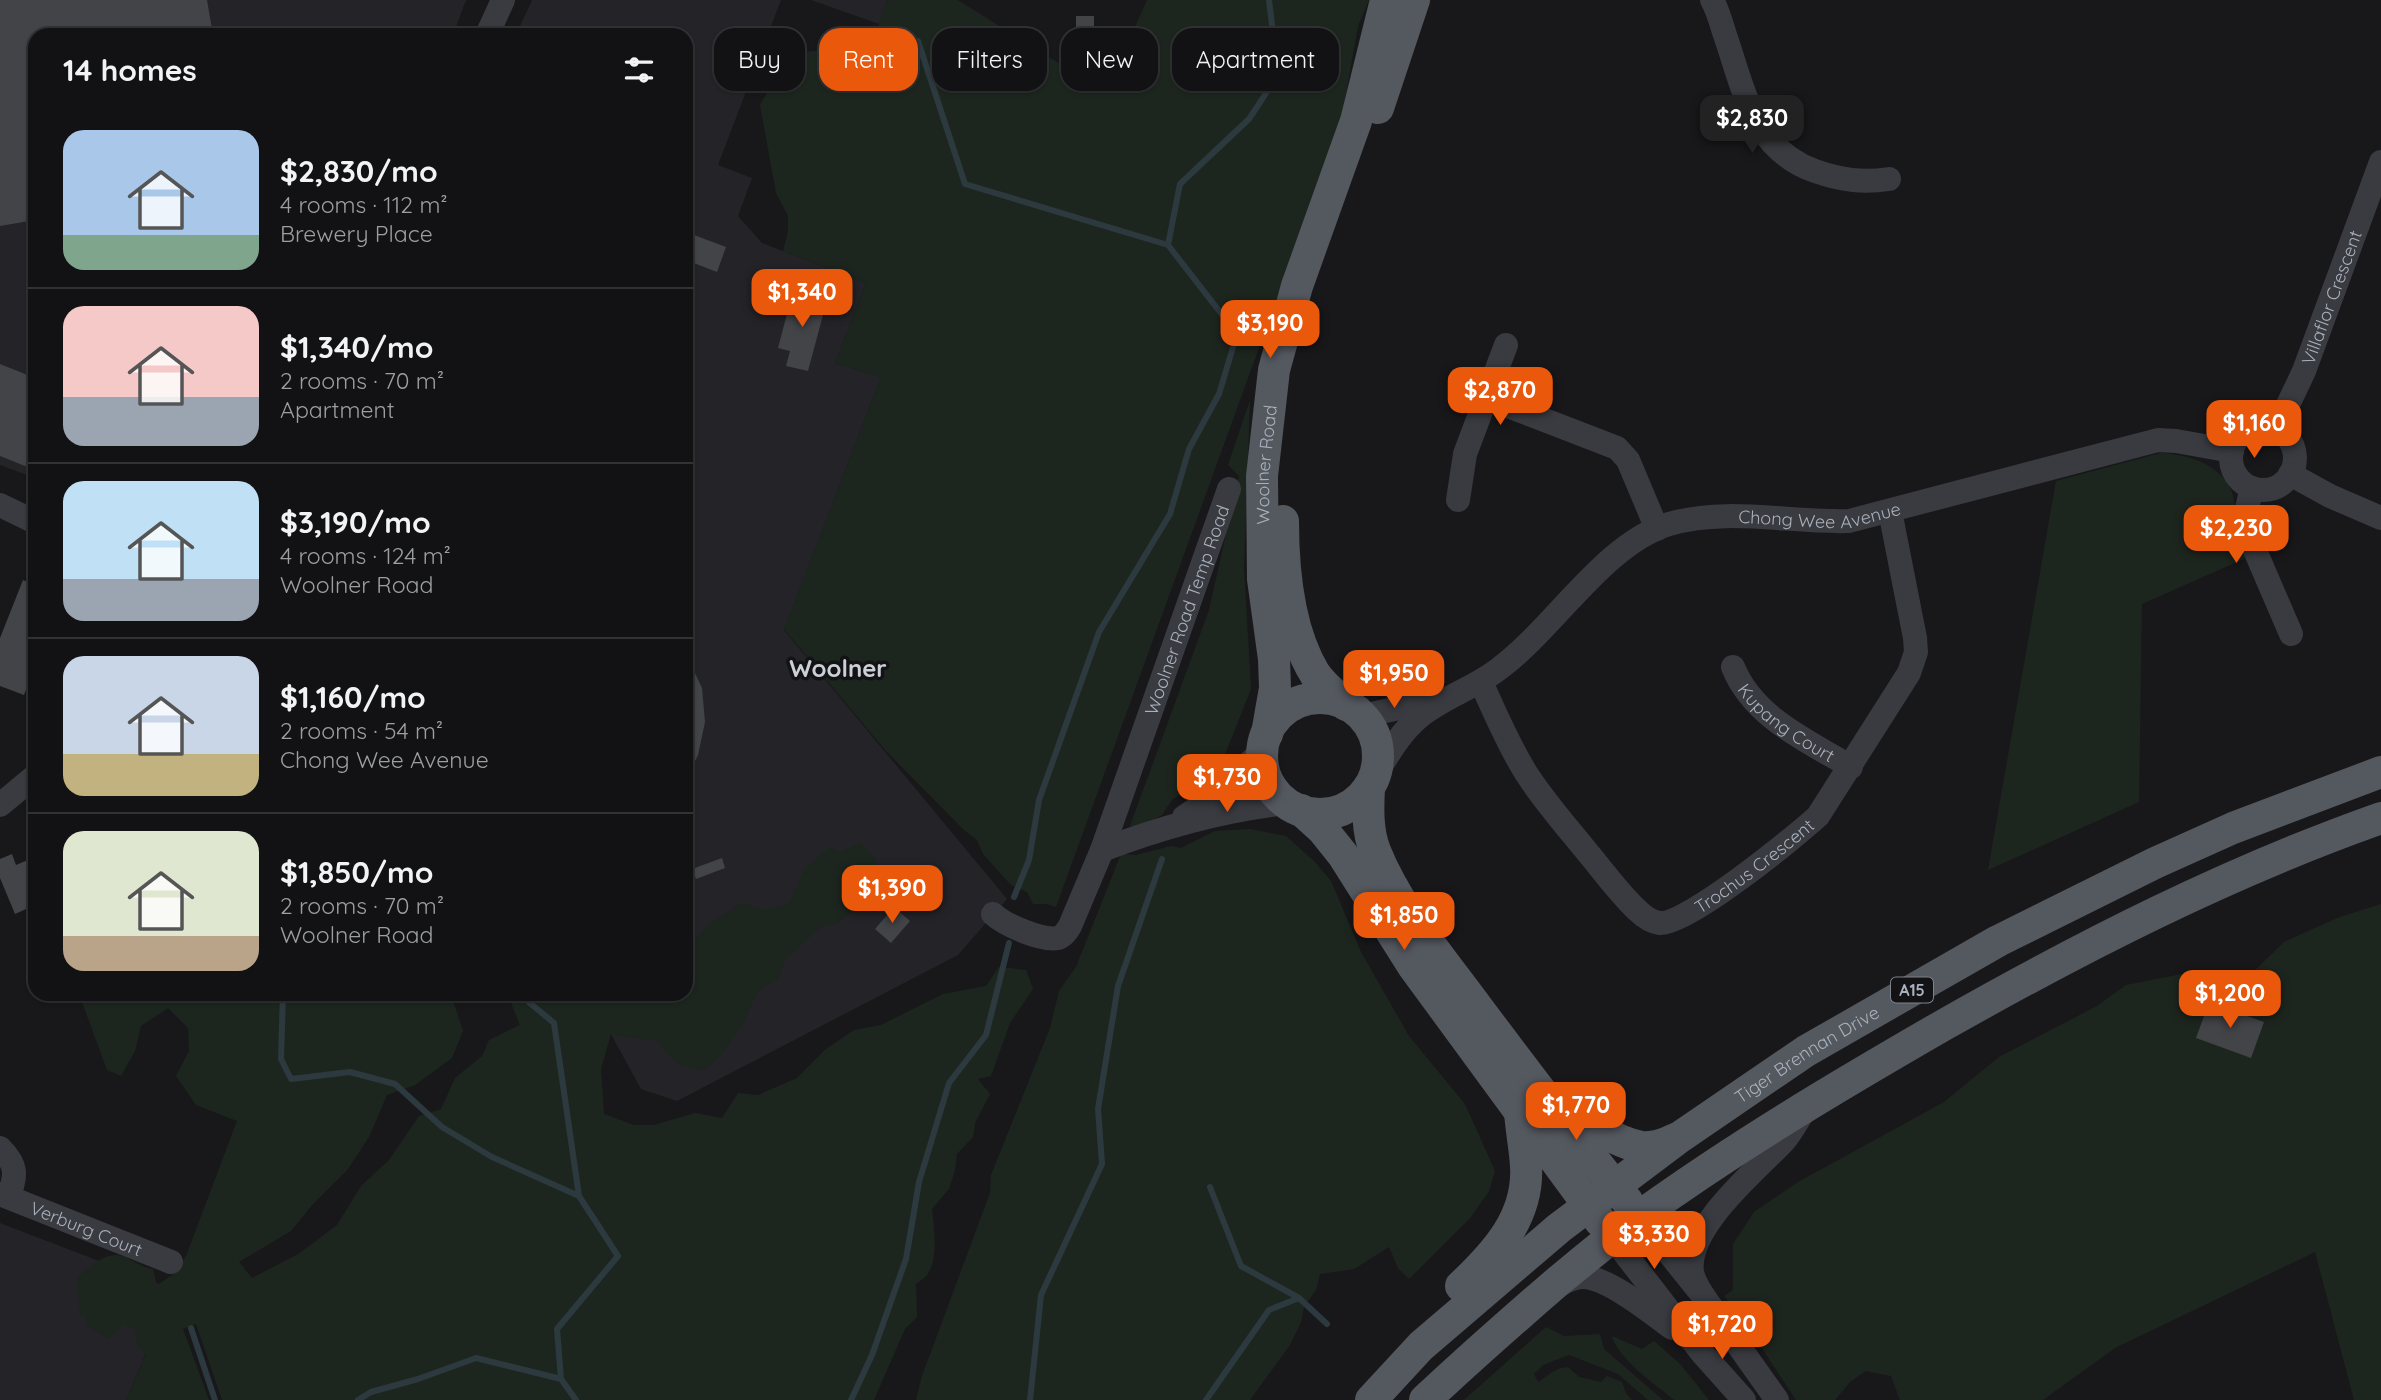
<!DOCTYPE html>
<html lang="en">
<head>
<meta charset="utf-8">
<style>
  body { margin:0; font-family:Quicksand,sans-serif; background:#1f2022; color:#f1f3f6; height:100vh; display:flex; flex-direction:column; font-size:26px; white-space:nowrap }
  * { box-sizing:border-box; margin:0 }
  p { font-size:23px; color:#9c9ea0 }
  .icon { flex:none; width:38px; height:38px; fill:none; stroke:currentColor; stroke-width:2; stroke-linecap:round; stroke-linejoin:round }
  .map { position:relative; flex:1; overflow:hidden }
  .sheet { position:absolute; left:28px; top:28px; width:665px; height:973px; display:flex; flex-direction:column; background:#121214; border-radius:21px; box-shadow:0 2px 5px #0004,0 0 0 2px #313234 }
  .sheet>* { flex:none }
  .top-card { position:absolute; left:714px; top:28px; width:665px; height:63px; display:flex; gap:14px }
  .price { position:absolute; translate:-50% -60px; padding:0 16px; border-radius:14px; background:#ea580c; color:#fff; font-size:23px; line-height:46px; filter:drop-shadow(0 2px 4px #0008) }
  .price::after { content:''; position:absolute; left:50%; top:42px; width:21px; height:16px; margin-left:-10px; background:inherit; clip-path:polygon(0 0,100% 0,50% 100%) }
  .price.on { background:#222; color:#fff }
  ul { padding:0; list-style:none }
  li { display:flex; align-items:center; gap:21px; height:175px; padding:0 35px }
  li+li { border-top:2px solid #313234 }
  li span { display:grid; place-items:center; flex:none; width:196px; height:140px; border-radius:21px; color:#555 }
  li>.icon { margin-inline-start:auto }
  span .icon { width:84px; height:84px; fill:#fffc; stroke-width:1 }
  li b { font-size:30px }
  h2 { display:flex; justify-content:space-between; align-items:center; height:84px; padding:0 35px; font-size:30px }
  .tag { padding:0 24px; border-radius:21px; background:#121214; box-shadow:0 2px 5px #0004,0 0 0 2px #313234; font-size:24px; line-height:63px }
  .tag.on { background:#ea580c; color:#fff }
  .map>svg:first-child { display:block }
</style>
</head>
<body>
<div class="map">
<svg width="2381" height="1400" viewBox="0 0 2381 1400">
  <rect width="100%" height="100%" fill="#18181b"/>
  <path fill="#242428" d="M0 0H466L453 35H35V478L0 465Z
    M532 0H781L718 165 752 178 738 216 762 243 866 283 835 363 881 377 784 630 1007 899 958 955 677 1101 641 1089 589 994H686V35H516Z
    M811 0H887L879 24Z
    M0 1223 159 1284 166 1306 126 1400H0Z"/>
  <path fill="#1d261e" d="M887 0H958L1063 66 1135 27 1147 0H1369L1358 26 1341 122 1056 907 1047 904H1033L1027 892 1011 885 983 854 977 840 964 830 885 750 784 629 881 377 835 363 866 283 783 251 788 232V216L776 193 760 105 776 77 800 52 830 50 877 30Z
    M1250 400 1244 568 1251 689 1224 757 1208 775 1172 800 1162 815 1136 829 1130 826 1209 610 1239 476 1228 465Z
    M2161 453C2189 454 2229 467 2234 500 2235 507 2233 514 2234 522 2234 534 2241 547 2246 558L2142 604 2139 802 1988 870 2056 481Z
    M1250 829 1286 836 1315 862 1331 881 1361 952 1409 1036 1465 1104 1495 1171 1489 1191 1471 1217 1409 1279 1398 1268 1389 1247 1354 1269 1320 1274 1316 1290 1304 1307 1301 1322 1290 1345 1250 1400H916L922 1376 990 1193 991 1175 1050 1028 1059 991 1076 967 1121 854 1136 855 1171 846 1181 848 1215 831Z
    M860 842 877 859 867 883 858 886 854 910 836 924 822 926 785 960 778 979 757 993 744 1022 720 1056 704 1071 676 1063 655 1040 631 1038 611 1034 601 1069 604 1114 634 1125H654L695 1113 722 1118 738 1093 758 1095 797 1078 826 1049 854 1030 881 1025 943 994 986 986 999 967 1026 970 1033 989 1010 1023 991 1076 978 1079 990 1094 975 1123 973 1137 957 1154 955 1170 949 1189 932 1209C934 1226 938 1257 929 1272 927 1276 920 1281 916 1284L917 1317 905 1329 874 1400H222L196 1324 183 1329 209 1400H126L146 1354 136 1343 135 1329 124 1324 108 1338 85 1325 86 1315H80L77 1278C91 1266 108 1248 127 1258 137 1263 142 1267 153 1269L158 1292 159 1284 175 1273 186 1256 237 1121 196 1105 176 1076 189 1051 188 1028 168 1008 141 1026 135 1051 121 1076 107 1070 79 994H451L463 1031 452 1058 415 1085 387 1095 369 1137 348 1169 313 1204 291 1231 239 1262 252 1278 300 1253 337 1225 361 1186 389 1160 419 1116 441 1109 455 1078 482 1056 489 1040 520 1025 509 998 491 994H686V949L711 922 742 903 767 910 789 903 805 867 830 847 840 852Z
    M2381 904V1400H2354L2315 1252 2115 1348 2043 1400H1900L1891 1376 1866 1371 1850 1382 1835 1400H1796L1742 1318 1724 1296 1733 1290V1244L1754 1212 1798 1182 1944 1102 1999 1057 2097 1006 2126 985 2187 973 2210 971 2253 972 2284 942 2340 917Z
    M1546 1327 1564 1336 1600 1334 1604 1349 1663 1400H1648L1618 1374 1569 1355 1543 1365 1534 1374 1538 1382C1548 1376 1556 1367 1568 1367L1579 1377 1601 1382 1607 1376 1622 1382 1626 1393 1632 1400H1464Z
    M1612 1336 1642 1349 1654 1341 1681 1365 1709 1400H1674C1655 1384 1618 1359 1612 1336Z"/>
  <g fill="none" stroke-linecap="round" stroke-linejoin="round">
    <path stroke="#2c3a40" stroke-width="6" d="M918 41 965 184 1168 245
      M1014 897 1029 860 1039 800 1099 632 1170 514 1189 449 1219 394 1237 334 1168 245 1180 184 1249 119 1278 75 1269 0
      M283 994 281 1059 291 1079 350 1072 395 1084 442 1127 492 1157 579 1196
      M519 994 554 1023 579 1196 618 1256 557 1329 561 1379
      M1210 1187 1241 1266 1299 1298 1327 1324
      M191 1328 215 1400
      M358 1400 371 1392 418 1379 476 1358 561 1379 576 1400
      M851 1400 872 1355 906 1259 919 1182 949 1083 986 1035 1009 943
      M1030 1400 1041 1295 1102 1164 1098 1109 1118 986 1162 859
      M1206 1400 1269 1310 1299 1298"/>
  </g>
  <path fill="#424448" d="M0 0H207L213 35H35V220L0 226Z
    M1076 16H1094V35H1076Z
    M686 232 726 247 717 272 686 260Z
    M793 291 827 300 808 371 786 366 790 351 778 348Z
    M0 364 35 378V470L0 456Z
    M23 580 35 585V668L24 695 0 686V638Z
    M686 654 702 688 705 722 698 755 686 779Z
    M12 854 16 865 35 857V905L15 914 0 878V859Z
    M722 858 725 868 696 879 692 869Z
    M894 907 910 921 891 943 875 929Z
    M2209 1002 2264 1022 2251 1058 2196 1038Z"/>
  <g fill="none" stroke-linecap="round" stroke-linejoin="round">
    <g stroke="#393b40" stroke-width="24">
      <path d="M1712 0C1718 10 1721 23 1725 35 1744 90 1753 149 1815 171 1841 180 1862 183 1889 179"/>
      <path d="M487 35 503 0"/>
      <path d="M1487 398 1617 448 1628 460 1657 529"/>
      <circle cx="2263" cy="458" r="32"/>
      <path id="s1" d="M2276 430 2304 371 2381 162"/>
      <path d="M2290 474 2330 496 2381 518"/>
      <path d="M2252 488 2247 508 2248 534 2291 634"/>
      <path d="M1458 500 1465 454 1506 345"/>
      <path d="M0 505 35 522"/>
      <path id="s2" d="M1733 667C1753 717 1806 740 1851 767"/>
      <path id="s3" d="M1481 682C1495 713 1508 744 1526 773 1544 801 1567 827 1588 853 1604 872 1619 893 1637 910 1643 916 1652 922 1660 923 1687 925 1795 837 1818 816L1909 673 1916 652 1915 638 1890 511"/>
      <path d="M1362 716 1436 700"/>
      <path id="s4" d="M1374 777C1387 757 1399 734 1418 718 1443 697 1475 688 1500 668 1555 627 1604 544 1669 524 1727 507 1790 523 1849 521L2158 440 2176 441 2232 451"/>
      <path d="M0 805 35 776"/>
      <path d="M1184 817 1208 801 1262 751"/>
      <path d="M1102 850C1162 827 1222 810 1287 803"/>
      <path id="s5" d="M993 914C1005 925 1041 941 1058 938 1064 936 1067 931 1070 926L1102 850 1229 489"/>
      <path d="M0 1148C18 1166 16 1174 9 1197"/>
      <path id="s6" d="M0 1194 171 1262"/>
      <path d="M1639 1216 1704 1297 1777 1400"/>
      <path d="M1612 1237 1702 1353 1744 1400"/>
      <path d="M1557 1286C1565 1282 1573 1277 1583 1277 1607 1277 1652 1313 1672 1328"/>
      <path d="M1704 1297C1699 1289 1694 1282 1692 1272 1686 1227 1756 1171 1784 1141 1792 1132 1798 1120 1805 1109"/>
    </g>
    <g stroke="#54585f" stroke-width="32">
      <path d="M1378 108 1414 0"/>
      <path d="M1283 521C1283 571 1288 630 1315 674 1323 686 1335 695 1346 705"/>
      <circle cx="1320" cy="756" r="58"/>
      <path id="s7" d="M1267 734 1275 688 1274 659 1263 579 1262 476 1274 370 1297 286 1356 121 1386 0"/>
      <path d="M1369 787C1368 809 1367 830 1375 851 1398 908 1441 958 1477 1007 1526 1072 1575 1138 1627 1201"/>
      <path d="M1301 810 1323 830 1343 855 1413 966 1600 1221"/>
      <path d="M1559 1100C1579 1118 1615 1143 1642 1147 1654 1148 1665 1144 1675 1139"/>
      <path d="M1461 1286C1496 1253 1529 1217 1526 1166 1525 1147 1521 1130 1520 1111"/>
      <path id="s8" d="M1371 1400 1421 1346 1559 1228 1680 1137 1806 1051 1998 941 2155 863 2233 828 2381 772"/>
      <path d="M1425 1400C1468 1360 1512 1321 1556 1283 1584 1260 1611 1237 1640 1216 1737 1146 1838 1086 1942 1026 2083 946 2228 872 2381 818"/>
    </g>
  </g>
  <g text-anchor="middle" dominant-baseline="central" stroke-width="7" stroke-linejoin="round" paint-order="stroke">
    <rect fill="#131316" stroke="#7c828a" stroke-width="2" x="1891" y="977.5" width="42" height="25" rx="5"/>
    <g font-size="16" font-weight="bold" fill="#a9b1bc">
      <text x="1912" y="990">A15</text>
    </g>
    <g font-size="18" fill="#a9b1bc" stroke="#131316">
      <text stroke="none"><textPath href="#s1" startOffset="144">Villaflor Crescent</textPath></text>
      <text stroke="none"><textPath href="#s7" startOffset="271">Woolner Road</textPath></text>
      <text stroke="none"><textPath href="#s4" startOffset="546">Chong Wee Avenue</textPath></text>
      <text stroke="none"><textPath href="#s5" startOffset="425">Woolner Road Temp Road</textPath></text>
      <text stroke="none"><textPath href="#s2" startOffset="79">Kupang Court</textPath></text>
      <text stroke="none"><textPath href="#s3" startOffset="416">Trochus Crescent</textPath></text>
      <text stroke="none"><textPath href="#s8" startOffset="558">Tiger Brennan Drive</textPath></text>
      <text stroke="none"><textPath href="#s6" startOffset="93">Verburg Court</textPath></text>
    </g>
    <g font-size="24" font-weight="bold" fill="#cbd0d7" stroke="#131316">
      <text x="838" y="668">Woolner</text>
    </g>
  </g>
</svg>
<b class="price on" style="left:1752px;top:155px">$2,830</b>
<b class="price" style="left:802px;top:329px">$1,340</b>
<b class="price" style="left:1270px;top:360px">$3,190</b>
<b class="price" style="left:1500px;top:427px">$2,870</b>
<b class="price" style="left:2254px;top:460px">$1,160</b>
<b class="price" style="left:2236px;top:565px">$2,230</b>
<b class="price" style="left:1394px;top:710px">$1,950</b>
<b class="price" style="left:1227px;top:814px">$1,730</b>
<b class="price" style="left:892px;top:925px">$1,390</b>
<b class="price" style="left:1404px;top:952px">$1,850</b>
<b class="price" style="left:2230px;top:1030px">$1,200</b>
<b class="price" style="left:1576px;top:1142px">$1,770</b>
<b class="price" style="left:1654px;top:1271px">$3,330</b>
<b class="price" style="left:1722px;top:1361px">$1,720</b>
<div class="top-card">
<a class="tag">Buy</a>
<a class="tag on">Rent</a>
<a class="tag">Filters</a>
<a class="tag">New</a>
<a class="tag">Apartment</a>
</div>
<section class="sheet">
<h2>14 homes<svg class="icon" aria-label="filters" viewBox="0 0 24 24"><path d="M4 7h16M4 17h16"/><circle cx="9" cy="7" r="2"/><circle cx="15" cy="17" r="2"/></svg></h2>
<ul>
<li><span style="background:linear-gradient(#a9c7e8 75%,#7fa58c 0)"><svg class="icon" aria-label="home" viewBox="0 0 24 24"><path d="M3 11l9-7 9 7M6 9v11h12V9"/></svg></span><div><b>$2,830/mo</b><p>4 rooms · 112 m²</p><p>Brewery Place</p></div></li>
<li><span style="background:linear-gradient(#f6c9c9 65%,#9aa5b1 0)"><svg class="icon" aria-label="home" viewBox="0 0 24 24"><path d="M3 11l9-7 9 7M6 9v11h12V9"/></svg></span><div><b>$1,340/mo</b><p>2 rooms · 70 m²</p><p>Apartment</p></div></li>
<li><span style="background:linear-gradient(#bfe0f5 70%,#9aa5b1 0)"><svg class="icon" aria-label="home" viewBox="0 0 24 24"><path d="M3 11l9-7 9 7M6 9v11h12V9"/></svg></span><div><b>$3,190/mo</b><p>4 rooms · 124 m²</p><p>Woolner Road</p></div></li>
<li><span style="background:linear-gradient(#c9d6e8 70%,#c2b280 0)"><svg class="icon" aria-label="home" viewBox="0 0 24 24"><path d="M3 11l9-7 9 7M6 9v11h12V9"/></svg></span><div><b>$1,160/mo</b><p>2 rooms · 54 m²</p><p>Chong Wee Avenue</p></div></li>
<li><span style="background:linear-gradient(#dfe7d0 75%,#b9a48a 0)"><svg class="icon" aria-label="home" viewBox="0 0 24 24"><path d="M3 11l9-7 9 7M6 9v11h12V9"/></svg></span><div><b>$1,850/mo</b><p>2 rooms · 70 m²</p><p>Woolner Road</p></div></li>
</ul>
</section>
</div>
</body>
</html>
